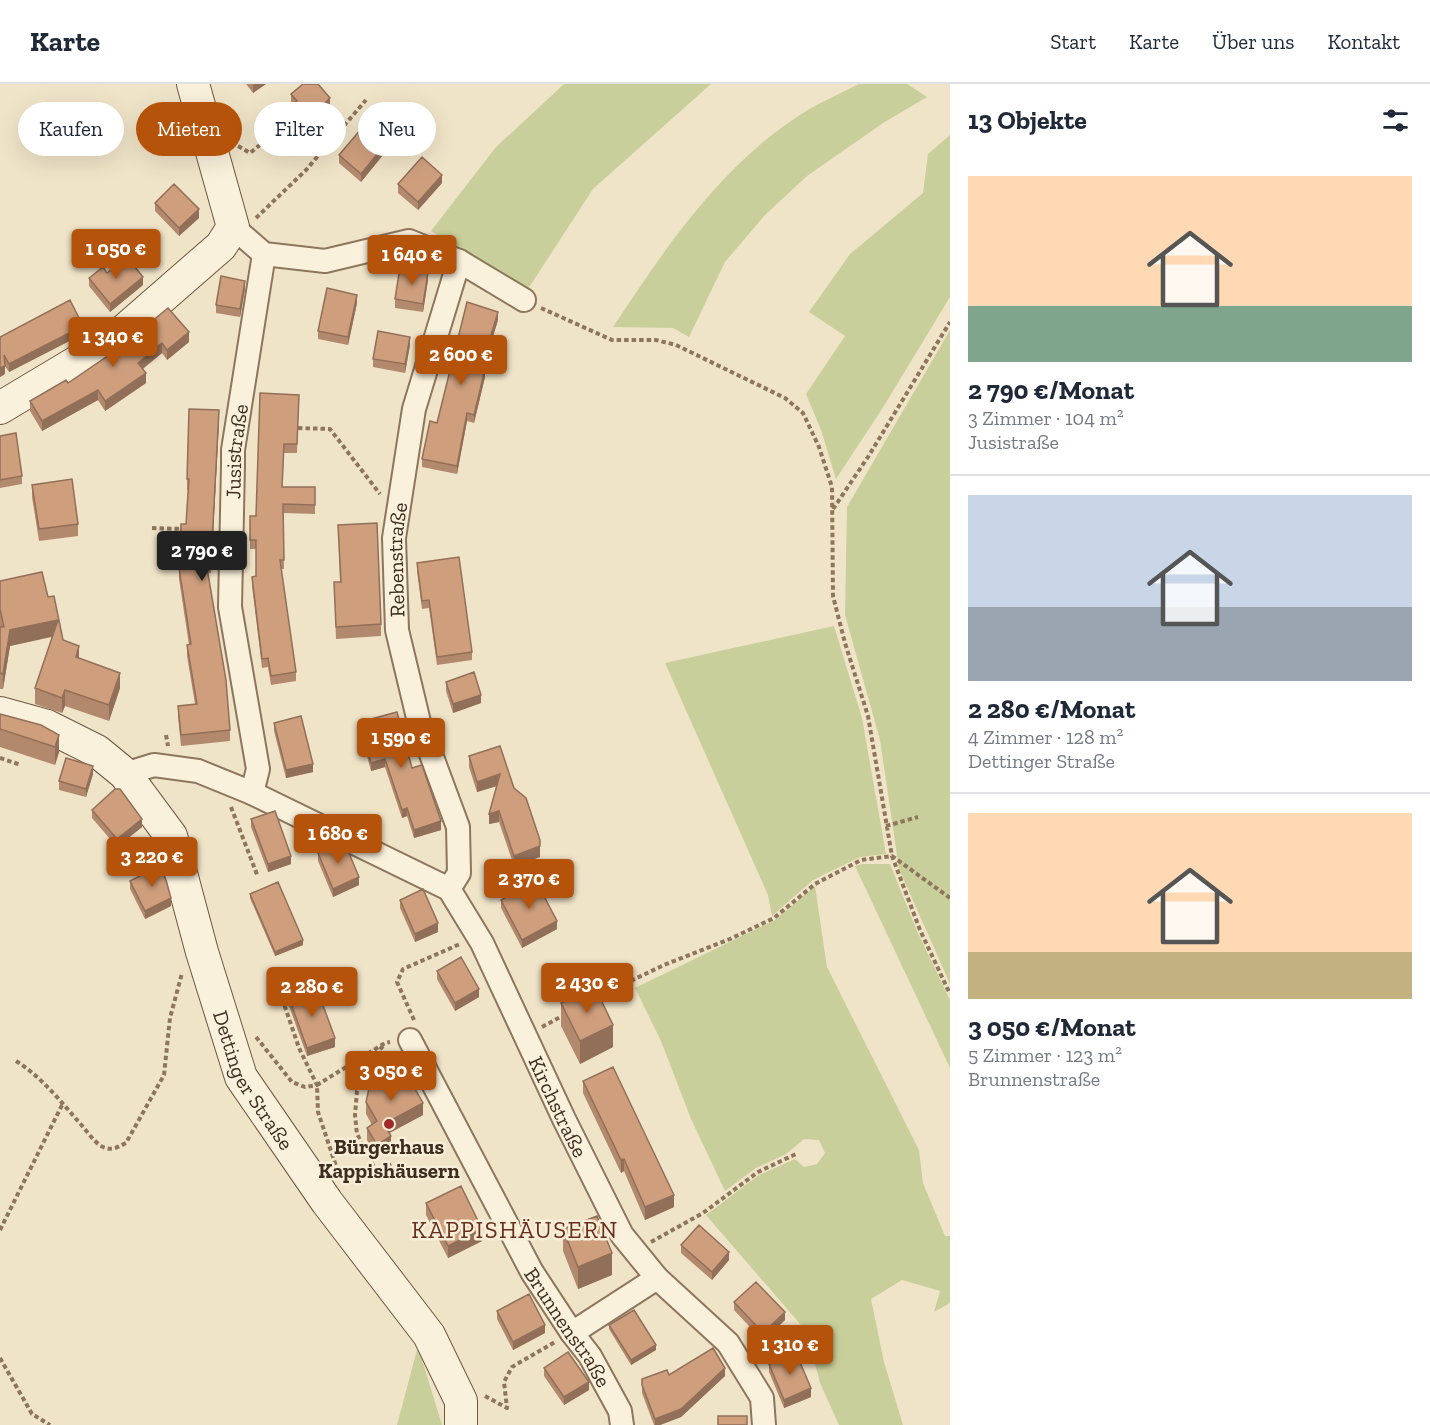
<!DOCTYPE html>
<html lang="de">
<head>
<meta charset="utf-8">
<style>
  body { margin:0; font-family:"Zilla Slab",serif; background:#f2f2f3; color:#1f2937; height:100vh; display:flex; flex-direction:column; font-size:22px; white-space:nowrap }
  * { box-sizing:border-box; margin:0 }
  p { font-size:20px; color:#747a83 }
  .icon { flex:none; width:33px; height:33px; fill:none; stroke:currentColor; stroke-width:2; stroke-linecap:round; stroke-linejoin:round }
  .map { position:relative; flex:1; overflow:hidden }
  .sheet { display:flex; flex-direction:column; background:#fff; width:480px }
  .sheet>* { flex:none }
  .hud { position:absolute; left:18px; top:18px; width:570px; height:54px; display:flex; gap:12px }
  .price { position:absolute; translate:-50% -51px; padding:0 14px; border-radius:6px; background:#b45309; color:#fff; font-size:20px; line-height:39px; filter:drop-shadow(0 2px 3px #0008) }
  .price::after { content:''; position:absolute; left:50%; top:36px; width:18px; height:14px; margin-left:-9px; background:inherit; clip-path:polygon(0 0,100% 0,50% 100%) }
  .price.on { background:#222; color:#fff }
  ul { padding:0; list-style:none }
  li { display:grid; align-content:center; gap:12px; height:318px; padding:0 18px }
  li+li { border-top:2px solid #e0e1e3 }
  li span { display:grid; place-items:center; height:186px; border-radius:0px; color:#555 }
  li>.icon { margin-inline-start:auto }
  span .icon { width:108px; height:108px; fill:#fffc; stroke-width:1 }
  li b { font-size:26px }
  h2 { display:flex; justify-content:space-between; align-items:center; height:72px; padding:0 18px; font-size:26px }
  .pill { padding:0 21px; border-radius:27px; background:#fff; box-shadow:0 6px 24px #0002; font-size:21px; line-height:54px }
  .pill.on { background:#b45309; color:#fff }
  header { display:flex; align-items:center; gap:36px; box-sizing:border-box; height:84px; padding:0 30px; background:#fff; border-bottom:2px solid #e0e1e3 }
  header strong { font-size:28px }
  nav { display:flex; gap:33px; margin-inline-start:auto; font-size:21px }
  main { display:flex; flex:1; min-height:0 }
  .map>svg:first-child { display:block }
</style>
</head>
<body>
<header>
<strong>Karte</strong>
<nav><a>Start</a><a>Karte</a><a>Über uns</a><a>Kontakt</a></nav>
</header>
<main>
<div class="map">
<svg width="950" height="1341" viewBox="0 0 950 1341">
  <rect width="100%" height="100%" fill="#f0e4c8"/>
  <path fill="#c9cf9b" d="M564 0H711L593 105 528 205 431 147 496 63Z
    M859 0H907L927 13 883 39 807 92 765 131 725 178 689 253 673 244 613 243C666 163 722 79 806 27 823 17 841 9 859 0Z
    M950 51V213L882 325 836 395 821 346 806 310 845 252 809 228 850 170 923 109 928 70Z
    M950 246V900L899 785 880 656 845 531 847 423Z
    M834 542 862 634 886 770 860 773 813 796 772 832 768 811 665 579Z
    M862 780H890L917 847 950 916V984L855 782Z
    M815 802 827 883 919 1066 923 1099 945 1152H950V1219L934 1228 940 1207 902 1196 871 1215 884 1278 903 1341H839L820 1299 807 1248 706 1131 759 1091 795 1075 804 1083 817 1080 825 1069 819 1056 804 1055 786 1070 756 1084 725 1107 691 1035 661 957 635 904 775 836Z
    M418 1262 442 1341H397Z"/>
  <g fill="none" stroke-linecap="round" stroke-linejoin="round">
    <defs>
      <g id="street">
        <path d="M233 143 264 170 325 177 409 157 459 177 524 216"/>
        <path id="s1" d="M125 690 154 681 198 687 252 709 449 805 482 859 564 1035 622 1151 657 1194 728 1259 762 1314 764 1341"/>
        <path id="s2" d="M252 709 258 685 230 523 233 381V366L264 170"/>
        <path id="s3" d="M449 805 459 789 458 743 419 638 397 546 394 454 414 325 459 177"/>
        <path id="s4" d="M410 956 532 1188 572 1249 590 1272 620 1327 622 1341"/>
        <path d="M572 1249 657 1194"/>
      </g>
      <g id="secondary">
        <path d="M0 324 112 257 221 162 233 143 193 0"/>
        <path id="s5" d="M0 629 47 642 97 667 125 690 171 752 202 868 241 993 327 1118 429 1251 461 1317V1341"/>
      </g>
    </defs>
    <use href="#street" stroke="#8d765c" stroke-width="26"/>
    <use href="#secondary" stroke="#6f573f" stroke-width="34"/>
    <path stroke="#8d765c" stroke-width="4" stroke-dasharray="4.5 3" stroke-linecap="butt" d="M261 60 296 71 290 51
      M238 62 250 69 261 60 266 39 279 28
      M256 134 306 86 366 16
      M541 224 612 256H656L676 261 785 314 803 329 819 363 832 403 833 512 845 559 868 632 892 772 920 846 950 910
      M298 344 330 345 380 410
      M833 425 868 373 950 238
      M152 444 183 445
      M166 651 168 662
      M0 674 21 681
      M231 723 258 793
      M886 742 918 733
      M597 913 664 881 730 855 774 834 815 800 861 776 892 772 950 814
      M414 936 397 898 403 885 460 860
      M542 943 564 931
      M256 953 292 998 305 1003 317 1001 299 964 285 923 292 919
      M383 962 365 983 357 1007 355 1031 357 1050 376 1087 393 1080
      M16 977C40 992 58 1014 77 1036 85 1044 93 1058 103 1063 112 1067 118 1063 126 1059L164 991 170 934 182 889
      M338 1088 318 1028 317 1001 385 959 390 958
      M0 1146 63 1019
      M651 1158 703 1129 758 1088 796 1070
      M0 1274 32 1330 50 1341
      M485 1312 507 1324 504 1298 512 1283 555 1258"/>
    <use href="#street" stroke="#faf1dc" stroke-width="22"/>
    <use href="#secondary" stroke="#faf1dc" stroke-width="32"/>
  </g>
  <path fill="#b2896c" d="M246 0H266L253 9Z
    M291 10 330 23H329L331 35 304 57 286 34V26L293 20 291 18Z
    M339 71H383L361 98 339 79Z
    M442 99 418 126 398 109V100Z
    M155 119 199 134 179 152 155 127Z
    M107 189 143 201 110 228 89 202V194Z
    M428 196 423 228 395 224V215Z
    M245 205 240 233 216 229V221Z
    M357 219 348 261 318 255V247Z
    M498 236 483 284 485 293 474 339 467 337 457 390 422 383V375L437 339Z
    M139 248 189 258 167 276 162 269 143 285 146 299 105 327 98 316 42 347 30 327V317L68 299 139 250Z
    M83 250 9 288 5 282V290L0 293V253Z
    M410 261 405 289 373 283V275Z
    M299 311 297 369H284L282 403 315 412V430L283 429 284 485H281L296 588V597L271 601 268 583 262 584 252 502V493L256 492V465H250V432H256Z
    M219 337 211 489H208L230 646V657L181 662 178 633V622L195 620 187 572V561H189L179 495V484L186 440 188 406H187V395Z
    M0 352 22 392V400L0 404Z
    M32 401 78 440V452L39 457 32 413Z
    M338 441 381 540V552L336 555 334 498H340Z
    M417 479 472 568V576L437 581 429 524 422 525 417 487Z
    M0 497 48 513 63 556 79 574 120 604 109 637 65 622 62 629 35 620V604L52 553 10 562 3 605H0Z
    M446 598 481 619 453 629 446 607Z
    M0 630 41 641 59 668 55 681 0 663Z
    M360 638 412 684 441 746 414 754 407 732 402 734 385 683 371 687 360 646Z
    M274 639 313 688 286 694 274 647Z
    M469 672 514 704 540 773 514 782 499 738 489 740 497 702 477 708 469 683Z
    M93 690 86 713 59 706V697Z
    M92 726 142 743 117 763 92 734Z
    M251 735 291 780 268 788 251 743Z
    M318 769 359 801 333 813 318 777Z
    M130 797 171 822 145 835 130 805Z
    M250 810 303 861 275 872 250 814Z
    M400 816 438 848 415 858 400 824Z
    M501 816 557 845 522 864 501 824Z
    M437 887 479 913 455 927 437 895Z
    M289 914 335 963 307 972 289 922Z
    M561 919 613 963 580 980 561 942Z
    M583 997 674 1123 645 1136 624 1087 621 1089 583 1009Z
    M366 1018 423 1031 389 1049 391 1065 377 1073 367 1056V1044L372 1041 366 1030Z
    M426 1119 482 1157 448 1174 426 1131Z
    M563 1145 612 1191 578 1205 563 1167Z
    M681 1161 729 1176 712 1196 681 1169Z
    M734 1218 785 1236 763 1257 734 1226Z
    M497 1227 545 1249 513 1266 497 1235Z
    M609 1241 656 1266 631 1281 609 1245Z
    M769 1280 811 1313 784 1324 769 1288Z
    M544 1284 589 1306 564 1321 544 1292Z
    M669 1291 725 1292 681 1333 660 1341H654L642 1309V1295Z"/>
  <path fill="#916f58" d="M255 0H266L253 9V1Z
    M330 14V23L325 27V19Z
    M331 27V35L304 57V49Z
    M383 63V71L361 98V90Z
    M442 91V99L418 126V118Z
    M199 125V134L179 152V144Z
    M428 188V196L423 228V220Z
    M143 193V201L110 228V220Z
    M245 197V205L240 233V225Z
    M357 211V219L348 261V253Z
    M498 228V236L481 292V284Z
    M83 242V250L9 288V280Z
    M189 248V258L167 276V266Z
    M410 253V261L405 289V280Z
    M162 259V269L138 288V279Z
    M5 282V290L0 293V284Z
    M485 285V293L474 339V331Z
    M146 289V299L105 327V317Z
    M98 306V316L42 347V337Z
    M219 326V337L211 489V478Z
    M467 329V337L457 390V382Z
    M58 536V551L10 562 3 605V590L10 546Z
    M79 562V577L76 573Z
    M120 589V604L109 637V621Z
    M65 606V622L62 629V614Z
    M481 611V619L453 629V620Z
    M59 651V668L55 681V663Z
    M385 675V683L371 687V679Z
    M313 680V688L286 694V686Z
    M93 682V690L86 713V705Z
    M500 690V701L477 708V698Z
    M407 724V732L402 734V726Z
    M499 727V738L489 740V730Z
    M142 735V743L117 763V755Z
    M441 737V746L414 754V746Z
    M540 762V773L514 782V772Z
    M291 772V780L268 788V780Z
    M359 793V801L333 813V805Z
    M171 814V822L145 835V827Z
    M557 837V845L522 864V856Z
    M438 839V848L415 858V850Z
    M303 856V861L275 872V868Z
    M479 905V913L455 927V919Z
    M613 941V963L580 980V957Z
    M335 954V963L307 972V964Z
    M423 1019V1031L384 1052V1040Z
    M391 1052V1065L377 1073V1061Z
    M624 1075V1087L621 1089V1076Z
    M674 1111V1123L645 1136V1123Z
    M482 1145V1157L448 1174V1162Z
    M729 1168V1176L712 1196V1188Z
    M612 1169V1191L578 1205V1183Z
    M785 1228V1236L763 1257V1249Z
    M545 1241V1249L513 1266V1258Z
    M656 1261V1266L631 1281V1276Z
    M725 1284V1292L681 1333 660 1341H655V1335Z
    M589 1298V1306L564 1321V1313Z
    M811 1304V1313L784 1324V1316Z"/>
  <path fill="#cf9f7d" stroke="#916f58" stroke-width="1.5" d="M303 0H318L330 14 325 19 331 27 304 49 286 26 297 17 291 10Z
    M361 45 383 63 361 90 339 71Z
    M422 73 442 91 418 118 398 100Z
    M174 100 199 125 179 144 155 119Z
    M127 173 143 193 110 220 89 194 103 183 107 189Z
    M400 183 428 188 423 220 395 215Z
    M221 192 245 197 240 225 216 221Z
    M327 204 357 211 348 253 318 247Z
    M70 216 83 242 9 280 4 271 5 282 0 284V253Z
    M467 218 498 228 481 284 485 285 474 331 467 329 457 382 422 375 430 337 437 339Z
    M168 224 189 248 167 266 162 259 138 279 146 289 105 317 98 306 42 337 30 317 66 296 68 299 140 250 139 248Z
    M378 247 410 253 405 280 373 275Z
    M260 309 299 311 297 360H284L282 403H315V421L283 420 284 476H280L296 588 271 592 268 574 262 575 252 493 256 492V456H250V432H256Z
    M189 325 219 326 211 478H206L226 596 230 646 181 651 178 622 197 620 187 561 191 560 179 484 181 440H186L189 395H187Z
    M16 349 22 392 0 396V352Z
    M72 395 78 440 39 445 32 401Z
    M377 439 381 540 336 543 334 498H341L338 441Z
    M459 473 472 568 437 573 429 516 422 517 417 479Z
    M42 488 48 513 54 512 63 556 79 562 76 573 120 589 109 621 65 606 62 614 35 604 58 536 10 546 3 590 0 589V543H4L0 525V497Z
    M474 588 481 611 453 620 446 598Z
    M397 628 412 684 422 681 441 737 414 746 407 724 402 726 385 675 371 679 360 638Z
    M0 630 41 641 59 651 55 663 0 645Z
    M301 632 313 680 286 686 274 639Z
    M500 662 514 704 526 714 540 756V762L514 772 499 727 489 730 500 690 477 698 469 672Z
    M66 674 93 682 86 705 59 697Z
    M115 705H120L142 735 117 755 92 726Z
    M275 727 291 772 268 780 251 735Z
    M340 759 346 762 359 793 333 805 318 769Z
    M159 782 166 796 171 814 145 827 130 797Z
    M536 797 557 837 522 856 501 816Z
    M278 798 303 856 275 868 250 810Z
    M423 805 438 839 415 850 400 816Z
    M461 873 479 905 455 919 437 887Z
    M595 903 613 941 580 957 561 919Z
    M317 905 335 954 307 964 289 914Z
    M613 983 674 1111 645 1123 624 1075 621 1076 583 997Z
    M403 984 423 1019 384 1040 391 1052 377 1061 367 1044 377 1037 366 1018 369 1004Z
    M461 1102 482 1145 448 1162 426 1119Z
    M597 1132 612 1169 578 1183 563 1145Z
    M699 1141 729 1168 712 1188 681 1161Z
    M756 1198 785 1228 763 1249 734 1218Z
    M529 1210 545 1241 513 1258 497 1227Z
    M634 1226 656 1261 631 1276 609 1241Z
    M713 1264 725 1284 681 1325 655 1335 642 1301V1295L667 1286 669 1291Z
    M568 1268 589 1298 564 1313 544 1284Z
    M796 1269 811 1304 784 1316 769 1280Z
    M718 1332H747V1341H718Z"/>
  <circle fill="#9e2a2b" stroke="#f7eed8" stroke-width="2" cx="389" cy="1040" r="6"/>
  <g text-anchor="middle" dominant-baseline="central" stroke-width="5" stroke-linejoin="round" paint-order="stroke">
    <g font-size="21" fill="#3d2e20" stroke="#f7eed8">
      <text stroke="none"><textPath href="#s2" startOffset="345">Jusistraße</textPath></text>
      <text stroke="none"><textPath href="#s3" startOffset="342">Rebenstraße</textPath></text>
      <text stroke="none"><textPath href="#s5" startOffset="477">Dettinger Straße</textPath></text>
      <text stroke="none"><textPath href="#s1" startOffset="596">Kirchstraße</textPath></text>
      <text stroke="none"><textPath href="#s4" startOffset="328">Brunnenstraße</textPath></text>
    </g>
    <g font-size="21" font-weight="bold" fill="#3d2e20" stroke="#f7eed8">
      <text x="389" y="1062">Bürgerhaus<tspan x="389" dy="24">Kappishäusern</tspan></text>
    </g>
    <g font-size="24" letter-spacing="1.5" fill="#6b2e1e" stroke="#f7eed8">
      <text x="515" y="1145">KAPPISHÄUSERN</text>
    </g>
  </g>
</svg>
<b class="price" style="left:116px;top:196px">1 050 €</b>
<b class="price" style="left:412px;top:202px">1 640 €</b>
<b class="price" style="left:113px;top:284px">1 340 €</b>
<b class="price" style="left:461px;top:302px">2 600 €</b>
<b class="price on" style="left:202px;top:498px">2 790 €</b>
<b class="price" style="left:401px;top:685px">1 590 €</b>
<b class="price" style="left:338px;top:781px">1 680 €</b>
<b class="price" style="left:152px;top:804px">3 220 €</b>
<b class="price" style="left:529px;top:826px">2 370 €</b>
<b class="price" style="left:587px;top:930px">2 430 €</b>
<b class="price" style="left:312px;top:934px">2 280 €</b>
<b class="price" style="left:391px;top:1018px">3 050 €</b>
<b class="price" style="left:790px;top:1292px">1 310 €</b>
<div class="hud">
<a class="pill">Kaufen</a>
<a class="pill on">Mieten</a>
<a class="pill">Filter</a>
<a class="pill">Neu</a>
</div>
</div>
<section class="sheet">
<h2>13 Objekte<svg class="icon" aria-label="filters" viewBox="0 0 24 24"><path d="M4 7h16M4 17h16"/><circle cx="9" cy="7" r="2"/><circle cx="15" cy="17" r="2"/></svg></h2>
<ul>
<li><span style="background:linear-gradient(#ffd9b3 70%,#7fa58c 0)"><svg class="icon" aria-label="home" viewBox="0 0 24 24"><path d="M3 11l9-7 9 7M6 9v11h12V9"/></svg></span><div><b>2 790 €/Monat</b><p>3 Zimmer · 104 m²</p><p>Jusistraße</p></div></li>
<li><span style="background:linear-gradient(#c9d6e8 60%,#9aa5b1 0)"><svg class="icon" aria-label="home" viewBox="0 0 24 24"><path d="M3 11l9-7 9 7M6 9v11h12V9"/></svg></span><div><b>2 280 €/Monat</b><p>4 Zimmer · 128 m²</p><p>Dettinger Straße</p></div></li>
<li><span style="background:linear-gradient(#ffd9b3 75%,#c2b280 0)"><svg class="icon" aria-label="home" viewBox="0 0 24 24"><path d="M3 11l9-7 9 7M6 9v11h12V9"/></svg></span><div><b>3 050 €/Monat</b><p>5 Zimmer · 123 m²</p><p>Brunnenstraße</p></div></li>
</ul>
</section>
</main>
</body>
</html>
